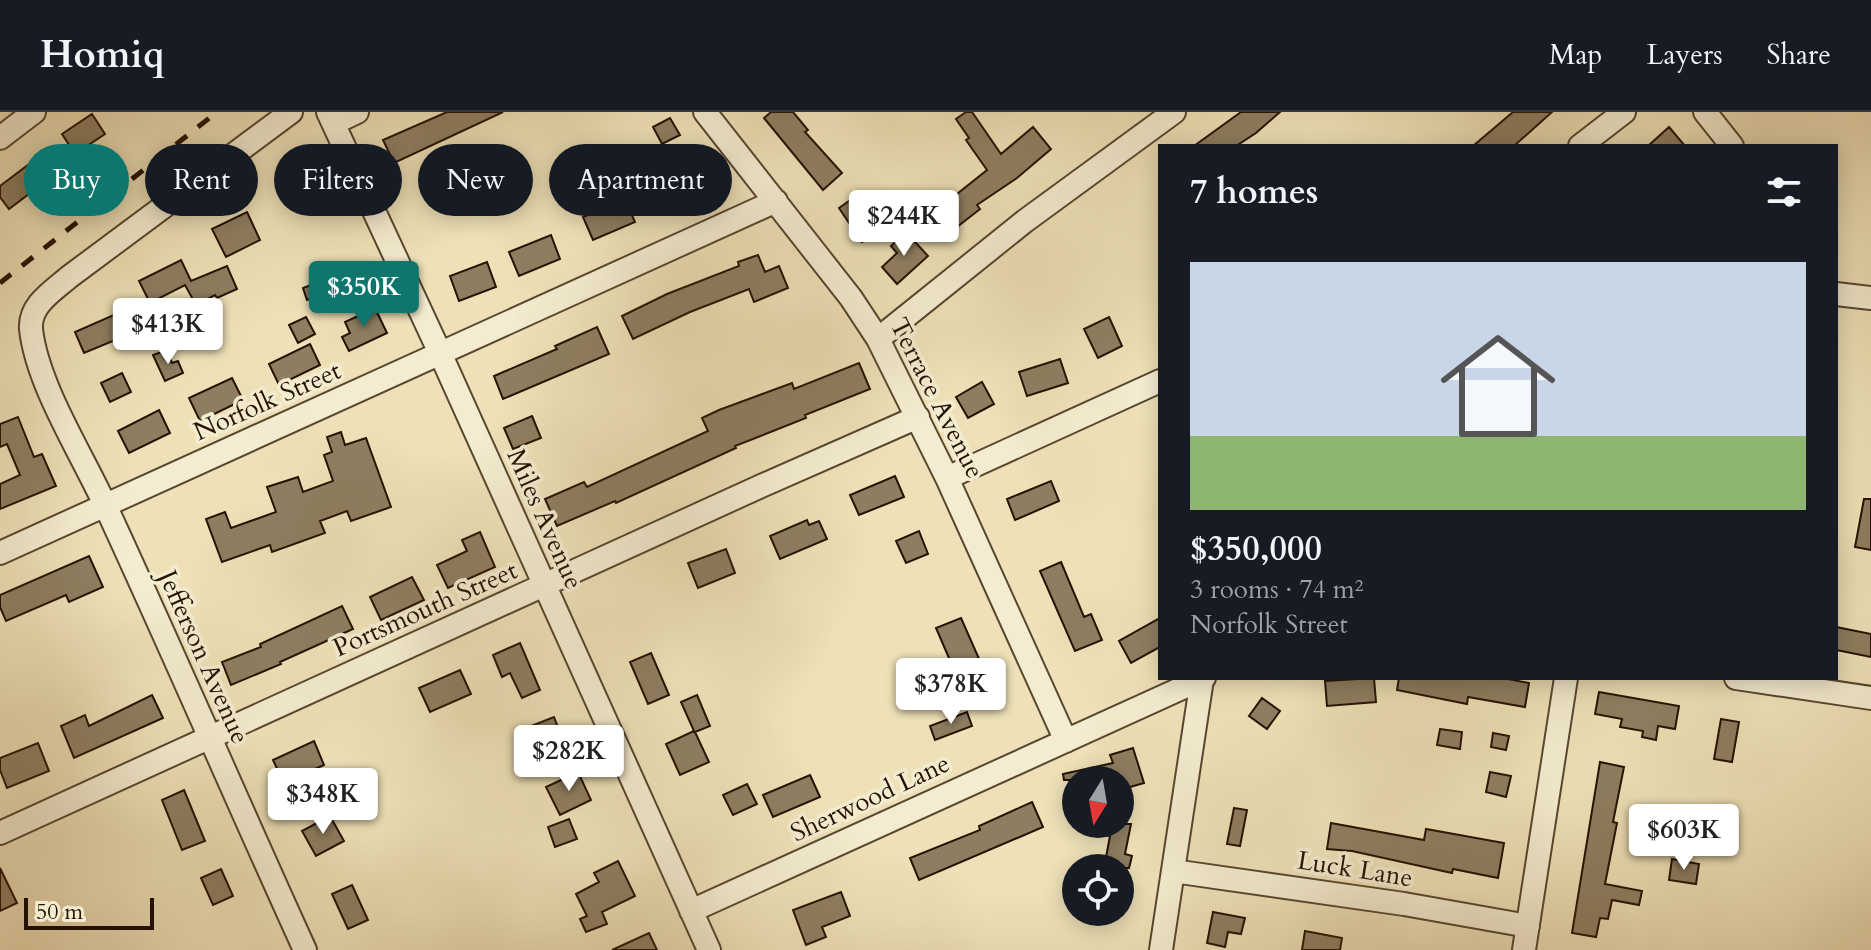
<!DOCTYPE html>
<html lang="en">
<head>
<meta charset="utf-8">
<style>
  body { margin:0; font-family:Cardo,serif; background:#20242c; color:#f1f3f6; height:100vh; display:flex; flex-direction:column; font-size:30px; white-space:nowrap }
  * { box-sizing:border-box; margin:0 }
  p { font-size:26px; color:#9ea1a6 }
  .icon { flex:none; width:44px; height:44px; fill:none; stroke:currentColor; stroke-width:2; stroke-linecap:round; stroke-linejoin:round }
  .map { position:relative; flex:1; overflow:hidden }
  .drawer { position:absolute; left:1158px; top:32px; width:680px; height:536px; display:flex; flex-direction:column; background:#171b24; border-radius:0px; box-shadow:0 4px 20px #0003 }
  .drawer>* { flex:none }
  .guide { position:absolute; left:24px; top:32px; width:760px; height:72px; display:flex; gap:16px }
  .needle { width:52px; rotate:191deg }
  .buttons { position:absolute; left:1062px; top:654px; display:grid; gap:16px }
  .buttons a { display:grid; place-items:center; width:72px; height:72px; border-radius:50%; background:#171b24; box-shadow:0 4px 20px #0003; font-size:40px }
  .scale { position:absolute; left:24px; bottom:20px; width:130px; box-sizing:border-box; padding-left:8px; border:4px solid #251203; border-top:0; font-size:22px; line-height:28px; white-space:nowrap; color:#251203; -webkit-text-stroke:6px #f4ecd0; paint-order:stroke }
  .price { position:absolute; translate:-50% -68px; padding:0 18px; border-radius:8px; background:#fff; color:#222; font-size:26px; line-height:52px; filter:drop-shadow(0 2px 4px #0008) }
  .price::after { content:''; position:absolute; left:50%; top:48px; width:24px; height:18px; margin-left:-12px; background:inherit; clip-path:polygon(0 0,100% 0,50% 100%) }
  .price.selected { background:#0f766e; color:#fff }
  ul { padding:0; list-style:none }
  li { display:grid; align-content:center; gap:16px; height:424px; padding:0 32px }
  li+li { border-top:2px solid #363941 }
  li span { display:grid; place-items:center; height:248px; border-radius:0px; color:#555 }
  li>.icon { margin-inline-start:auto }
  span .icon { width:144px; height:144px; fill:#fffc; stroke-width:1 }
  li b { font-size:34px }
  h2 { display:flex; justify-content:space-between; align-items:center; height:96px; padding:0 32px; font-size:34px }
  .pill { padding:0 28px; border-radius:36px; background:#171b24; box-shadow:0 4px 20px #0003; font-size:28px; line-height:72px }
  .pill.selected { background:#0f766e; color:#fff }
  header { display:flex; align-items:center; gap:48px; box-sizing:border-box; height:112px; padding:0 40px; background:#171b24; border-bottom:2px solid #363941 }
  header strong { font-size:38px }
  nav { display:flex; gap:44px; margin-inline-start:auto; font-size:28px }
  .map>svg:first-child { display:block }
</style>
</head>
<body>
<header>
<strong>Homiq</strong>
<nav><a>Map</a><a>Layers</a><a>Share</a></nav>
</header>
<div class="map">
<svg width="1871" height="838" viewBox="0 0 1871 838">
  <rect width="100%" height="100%" fill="#eee1b7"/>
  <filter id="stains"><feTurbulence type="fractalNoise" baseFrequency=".0025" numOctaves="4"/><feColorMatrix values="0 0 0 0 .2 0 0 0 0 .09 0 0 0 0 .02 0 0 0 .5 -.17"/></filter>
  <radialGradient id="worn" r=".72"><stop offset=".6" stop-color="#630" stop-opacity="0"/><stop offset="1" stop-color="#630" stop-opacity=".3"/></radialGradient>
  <path fill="#8e7e61" stroke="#251203" stroke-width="2" d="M447 0H503L394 51 383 28Z
    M771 0H793L808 18 805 20 842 61 823 78 764 6Z
    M966 0H972L1001 42 1033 15 1051 37 1017 66 977 93 980 97 953 118 937 98 987 58 966 28 969 26 956 7Z
    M1241 0H1280L1256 21 1236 34H1194Z
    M1513 0H1552L1514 34H1473Z
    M92 2 105 22 75 42 62 22Z
    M670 6 680 23 662 32 653 15Z
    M1669 15 1685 34H1648Z
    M32 50 46 69 9 97 0 85V74Z
    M693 51 703 74 658 94 648 71Z
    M312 54 323 80 288 95 277 69Z
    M458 67 463 82 445 89 440 74Z
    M858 83 881 116 862 130 839 96Z
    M908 83 919 97 907 106 896 93Z
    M625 88 635 110 593 128 583 105Z
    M247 100 260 128 226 145 212 117Z
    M906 120 928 144 897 172 882 155 897 141 891 134Z
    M551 123 560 147 519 164 509 140Z
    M758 143 765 160 779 154 788 176 754 190 749 177 690 200 633 227 622 204 667 182 739 154 738 150Z
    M181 148 191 169 227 154 237 177 217 186 215 183 196 193 185 173 150 191 139 169Z
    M487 150 496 175 459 189 450 164Z
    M321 169 326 182 307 188 303 176Z
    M375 196 387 221 349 239 342 225 350 221 345 210Z
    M116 202 125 224 84 241 75 220Z
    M306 205 315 222 298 231 289 213Z
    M1109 205 1122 234 1098 246 1084 217Z
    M597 215 609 242 503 287 494 264 557 237 555 234Z
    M310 232 320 253 279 273 269 252Z
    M167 238 172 251 178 249 183 261 165 269 153 243Z
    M1060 247 1068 271 1027 284 1019 260Z
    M859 251 870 277 805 303 806 306 735 334 736 336 616 391 615 389 557 414 545 387 584 370 587 375 708 319 702 306 719 298 792 271 794 277Z
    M122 261 131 280 110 290 101 271Z
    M232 266 243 288 200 309 189 286Z
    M982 270 994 292 968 306 956 285Z
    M159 298 170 321 129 341 118 319Z
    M532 304 541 326 513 337 504 316Z
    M18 305 34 345 42 342 56 374 0 397V372L20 363 7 332 0 335V312Z
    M341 320 345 333 366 326 391 395 351 409 347 399 320 409 325 421 272 440 270 433 222 450 206 407 225 400 231 416 276 400 267 375 298 365 303 380 333 369 324 343 332 340 327 325Z
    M895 364 904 385 859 403 850 383Z
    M1051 369 1059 389 1015 408 1007 387Z
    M1864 387H1871V438L1855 435Z
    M807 408 809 413 819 409 827 427 780 447 770 424Z
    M919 419 928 442 906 451 896 429Z
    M480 420 495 455 448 476 437 453 467 439 462 428Z
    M726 437 735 461 698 476 688 451Z
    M89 444 103 475 69 490 66 483 6 509 0 495V483Z
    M1061 450 1084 505 1091 502 1102 528 1075 539 1040 459Z
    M412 465 424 488 381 508 370 485Z
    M342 494 353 517 280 550 281 552 231 573 222 550 261 535 260 532Z
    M961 506 980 549 955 560 936 516Z
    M1160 506V535L1131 551 1119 529Z
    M1836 515 1871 522V545L1836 538Z
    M520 531 540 578 522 586 510 561 502 565 493 543Z
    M651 541 669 583 648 592 630 550Z
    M460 558 471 582 430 600 419 576Z
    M1374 566 1376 590 1327 594 1325 569Z
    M1399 566H1503L1529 571 1525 595 1468 585 1467 592 1397 578Z
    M1599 580 1679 594 1675 617 1658 614 1656 628 1642 625 1643 619 1620 615 1622 607 1595 602Z
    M152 583 163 606 74 646 61 614 85 603 89 614Z
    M697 583 710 614 695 620 709 650 680 663 666 632 694 619 681 590Z
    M1262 586 1280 599 1267 617 1249 604Z
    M967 600 972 614 935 628 930 614Z
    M554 605 564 631 541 640 531 614Z
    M1721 607 1739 610 1732 650 1714 647Z
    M1440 617 1462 620 1460 637 1437 633Z
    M1493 621 1509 624 1506 638 1491 635Z
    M314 629 324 653 284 671 273 648Z
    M38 631 49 659 7 676 0 658V646Z
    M1133 636 1144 671 1120 678V668H1064L1063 662 1113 651 1110 643Z
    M1600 650 1624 655 1613 710 1617 711 1605 772 1642 779 1639 793 1612 788 1608 807 1600 806 1596 825 1572 821Z
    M578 660 591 688 560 703 546 675Z
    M1490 660 1511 664 1506 685 1486 680Z
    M810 663 820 685 773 705 763 683Z
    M747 672 757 692 733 703 723 683Z
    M184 678 205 729 182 738 162 688Z
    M1032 690 1043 715 919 768 910 746 980 718 979 714Z
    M1234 696 1247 698 1240 734 1227 732Z
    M330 704 344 729 316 744 302 719Z
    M569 707 577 727 555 735 548 715Z
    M1331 711 1424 728 1426 717 1504 731 1498 766 1453 757 1452 761 1352 739 1327 737Z
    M1084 712H1131L1125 742 1132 744 1129 756H1104L1110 724 1084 719Z
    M1672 747 1699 752 1696 772 1669 768Z
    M618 749 635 784 602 800 607 812 586 820 580 807 587 804 576 782 599 770 594 761Z
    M0 756 17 791 0 799Z
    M221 757 233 784 213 793 201 766Z
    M352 773 368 808 348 817 332 782Z
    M841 780 850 804 822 815 826 825 806 833 793 798Z
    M1213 800 1245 806 1241 822 1228 820 1225 835 1207 831Z
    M1305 819 1342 826 1340 838H1302Z
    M649 821 657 838H612Z"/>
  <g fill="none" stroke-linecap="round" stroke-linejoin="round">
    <defs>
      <path id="minor" d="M291 0 69 165C53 179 29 193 31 217 37 273 82 342 106 395 174 542 238 691 305 838
        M328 0 440 241 709 838
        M705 0 851 186 878 227 947 366 1066 629
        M1705 0 1732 34
        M334 11 357 0
        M0 26 34 0
        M1580 34 1624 0
        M1836 182 1871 186
        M878 227 1025 109 1174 0
        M947 366 1160 269
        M0 441 776 89
        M1736 566 1871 586
        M0 721 759 375 918 305
        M1173 759 1404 792 1528 814
        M691 799 1204 566
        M1161 838 1202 567
        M1524 838 1566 566"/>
    </defs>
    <use href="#minor" stroke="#574630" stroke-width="26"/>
    <use href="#minor" stroke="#f4ecd0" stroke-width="22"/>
    <path stroke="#251203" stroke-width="5" stroke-dasharray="14 14" stroke-linecap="butt" d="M0 171 217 0"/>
  </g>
  <g text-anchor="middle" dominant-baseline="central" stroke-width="7" stroke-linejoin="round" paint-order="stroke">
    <g font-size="26" fill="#251203" stroke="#f4ecd0">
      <text transform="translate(937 286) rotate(63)">Terrace Avenue</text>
      <text transform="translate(267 289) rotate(-24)">Norfolk Street</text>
      <text transform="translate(545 407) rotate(66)">Miles Avenue</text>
      <text transform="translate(425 497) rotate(-24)">Portsmouth Street</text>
      <text transform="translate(204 545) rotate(66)">Jefferson Avenue</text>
      <text transform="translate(870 686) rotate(-25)">Sherwood Lane</text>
      <text transform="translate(1355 757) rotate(9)">Luck Lane</text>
    </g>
  </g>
  <rect width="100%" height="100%" filter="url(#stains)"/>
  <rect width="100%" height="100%" fill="url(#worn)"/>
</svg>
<div class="buttons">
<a><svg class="needle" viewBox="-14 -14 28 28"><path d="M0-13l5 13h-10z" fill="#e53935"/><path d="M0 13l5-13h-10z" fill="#9ea1a6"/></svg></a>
<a><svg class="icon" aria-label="locate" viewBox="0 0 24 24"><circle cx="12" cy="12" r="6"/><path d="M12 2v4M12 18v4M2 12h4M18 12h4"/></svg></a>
</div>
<div class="scale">50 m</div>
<b class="price" style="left:904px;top:146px">$244K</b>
<b class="price selected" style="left:364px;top:217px">$350K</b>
<b class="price" style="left:168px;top:254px">$413K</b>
<b class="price" style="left:951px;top:614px">$378K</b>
<b class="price" style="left:569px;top:681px">$282K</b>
<b class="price" style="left:323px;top:724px">$348K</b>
<b class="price" style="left:1684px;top:760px">$603K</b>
<div class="guide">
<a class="pill selected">Buy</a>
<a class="pill">Rent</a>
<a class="pill">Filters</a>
<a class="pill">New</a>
<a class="pill">Apartment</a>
</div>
<section class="drawer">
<h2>7 homes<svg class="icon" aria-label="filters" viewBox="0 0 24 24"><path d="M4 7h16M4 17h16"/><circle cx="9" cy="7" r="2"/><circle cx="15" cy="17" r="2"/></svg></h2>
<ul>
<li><span style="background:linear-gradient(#c9d6e8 70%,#8fb573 0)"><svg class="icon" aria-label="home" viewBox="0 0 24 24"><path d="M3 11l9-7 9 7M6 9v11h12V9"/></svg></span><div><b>$350,000</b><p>3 rooms · 74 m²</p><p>Norfolk Street</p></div></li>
</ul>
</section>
</div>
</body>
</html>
